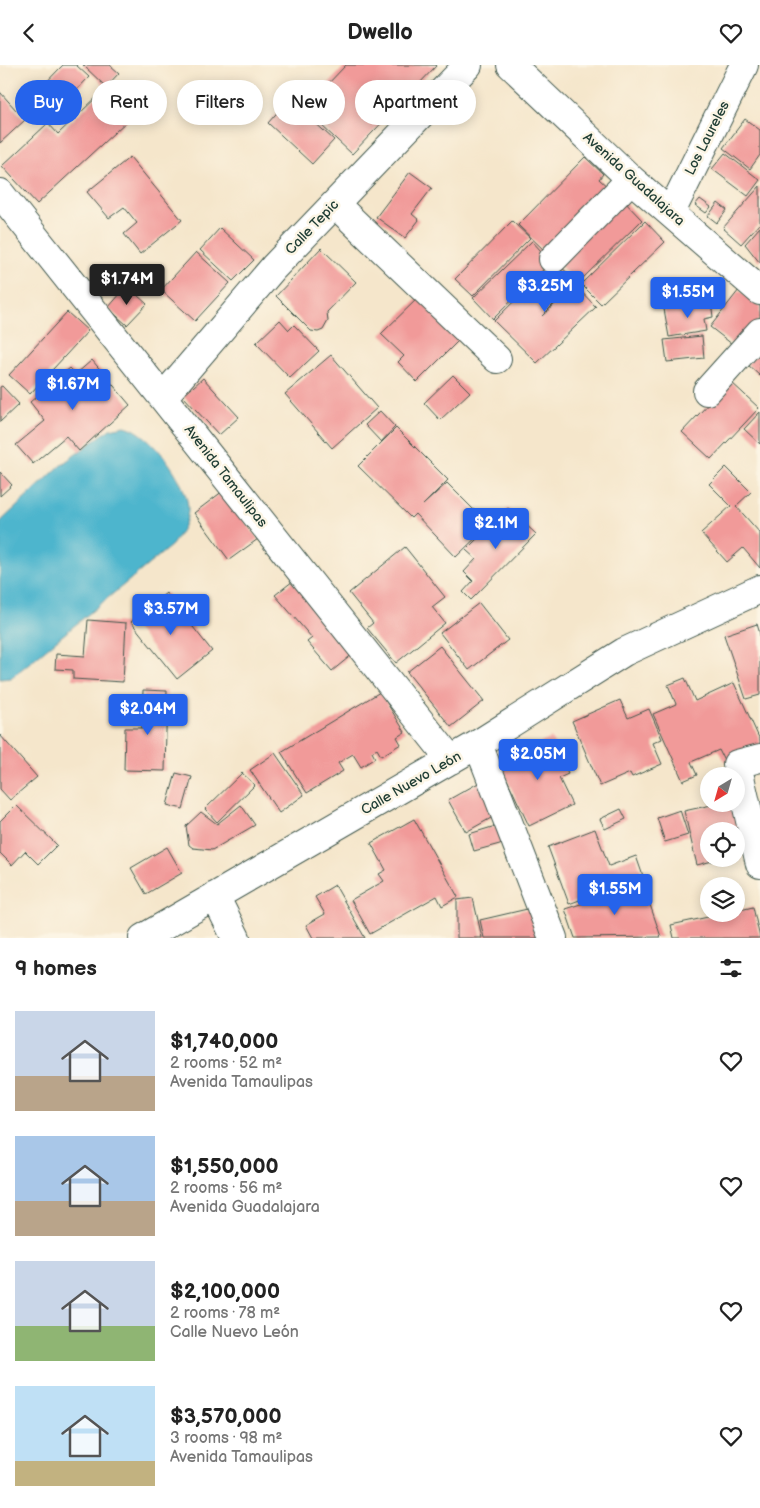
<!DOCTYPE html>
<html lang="en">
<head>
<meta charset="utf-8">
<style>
  body { margin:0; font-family:"Balsamiq Sans",sans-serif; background:#f6f6f6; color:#222; height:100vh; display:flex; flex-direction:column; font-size:19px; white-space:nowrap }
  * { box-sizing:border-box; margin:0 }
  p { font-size:16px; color:#767676 }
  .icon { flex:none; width:28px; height:28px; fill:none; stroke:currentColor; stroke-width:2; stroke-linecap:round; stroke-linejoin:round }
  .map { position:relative; height:873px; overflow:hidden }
  .sheet { display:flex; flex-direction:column; background:#fff; flex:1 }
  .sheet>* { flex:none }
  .banner { position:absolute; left:15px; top:15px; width:500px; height:45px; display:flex; gap:10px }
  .needle { width:32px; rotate:217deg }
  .tools { position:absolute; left:700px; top:702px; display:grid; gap:10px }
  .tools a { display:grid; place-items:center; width:45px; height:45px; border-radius:50%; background:#fff; box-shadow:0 2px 12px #0003; font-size:25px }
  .price { position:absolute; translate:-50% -42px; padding:0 11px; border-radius:5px; background:#2563eb; color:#fff; font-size:16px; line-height:32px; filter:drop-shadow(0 1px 2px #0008) }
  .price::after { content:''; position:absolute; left:50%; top:30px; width:15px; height:11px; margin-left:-8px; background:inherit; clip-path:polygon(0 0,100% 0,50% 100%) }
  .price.selected { background:#222; color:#fff }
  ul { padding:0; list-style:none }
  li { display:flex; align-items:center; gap:15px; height:125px; padding:0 15px }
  li span { display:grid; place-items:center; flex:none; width:140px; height:100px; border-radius:0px; color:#555 }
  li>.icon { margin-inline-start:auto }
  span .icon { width:60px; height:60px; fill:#fffc; stroke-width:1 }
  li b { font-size:21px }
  h2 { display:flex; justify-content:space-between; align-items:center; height:60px; padding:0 15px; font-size:21px }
  .chip { padding:0 18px; border-radius:22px; background:#fff; box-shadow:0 2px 12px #0003; font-size:18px; line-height:45px }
  .chip.selected { background:#2563eb; color:#fff }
  header { display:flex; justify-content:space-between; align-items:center; height:65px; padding:0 15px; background:#fff; font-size:22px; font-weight:600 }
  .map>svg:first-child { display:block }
</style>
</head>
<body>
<header><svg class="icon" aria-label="back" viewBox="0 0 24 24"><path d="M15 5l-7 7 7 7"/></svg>Dwello<svg class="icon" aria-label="heart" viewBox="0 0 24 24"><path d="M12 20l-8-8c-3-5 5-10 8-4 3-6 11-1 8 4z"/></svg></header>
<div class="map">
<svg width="760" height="873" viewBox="0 0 760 873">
  <rect width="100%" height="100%" fill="#fcf5e5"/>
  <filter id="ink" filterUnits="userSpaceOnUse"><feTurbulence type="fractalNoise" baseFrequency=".02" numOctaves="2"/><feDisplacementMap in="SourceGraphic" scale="10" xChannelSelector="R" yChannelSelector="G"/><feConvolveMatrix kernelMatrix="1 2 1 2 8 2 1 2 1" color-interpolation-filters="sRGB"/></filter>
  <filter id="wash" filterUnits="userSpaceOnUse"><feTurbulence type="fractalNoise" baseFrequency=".0096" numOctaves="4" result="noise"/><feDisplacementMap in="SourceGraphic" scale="20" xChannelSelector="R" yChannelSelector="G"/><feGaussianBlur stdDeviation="1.12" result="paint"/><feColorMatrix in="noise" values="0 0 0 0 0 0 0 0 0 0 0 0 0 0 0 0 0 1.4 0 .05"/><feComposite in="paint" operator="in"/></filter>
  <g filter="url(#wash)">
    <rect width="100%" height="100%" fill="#f5e6cb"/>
    <path fill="#4eb5cd" stroke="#367980" d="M125 361C151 367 185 414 188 441 189 457 180 468 172 480L11 613 0 614V457L61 400 110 364Z"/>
    <g id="blocks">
      <path fill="#f19a99" d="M63 0H76L89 12 50 53 30 34Z
        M83 0H110L119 8 106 22Z
        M346 0H437L352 89 304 44Z
        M130 25 142 36 131 47 119 36Z
        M0 27 25 55 0 78Z
        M102 27 128 55 37 139 2 101 48 58 58 69Z
        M289 34 334 75 312 99 268 58Z
        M745 54 760 65V90L750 104 723 83Z
        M725 88 760 115 748 131 712 104Z
        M130 92 182 155 140 189 124 169 137 158 124 142 109 153 87 127Z
        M585 92 603 109 599 114 610 124 547 188 518 160Z
        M410 107 432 123 412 149 419 155 405 173 376 152Z
        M760 121V158L741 179 723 163Z
        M622 134 642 155 578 218 557 198Z
        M700 134 711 142 706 148 695 140Z
        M718 138 727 145 717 158 708 151Z
        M512 156 530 173 473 231 455 214Z
        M645 156 665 177 601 239 581 219Z
        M760 162V198L745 179Z
        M220 163 254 195 233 216 200 185Z
        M532 176 551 197 493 254 473 233Z
        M321 183 356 217 327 247 328 256 323 265 318 267 311 266 276 231Z
        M196 187 230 218 195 256 161 225Z
        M553 198 574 219 542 251 575 220 596 242 537 298 494 256Z
        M127 221 147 239 127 260 108 243Z
        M739 225 760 241V253L737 283 710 262Z
        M422 229 463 271 417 317 398 297 404 291 381 269Z
        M711 236 713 252 704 254 706 266 669 272 664 244Z
        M67 247 88 266 30 329 9 310Z
        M280 255 289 265 294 260 319 286 290 313 256 278Z
        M702 271 704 293 667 297 664 275Z
        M760 286V311L747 299Z
        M331 290 377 343 332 383 285 329Z
        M92 295 130 340 79 386 66 371 33 399 16 380 45 356 30 337 70 303 76 309Z
        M453 310 470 327 440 355 424 338Z
        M203 313 239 352 219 370 183 331Z
        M730 316 759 343 711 394 682 367Z
        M2 321 19 339 0 357V322Z
        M380 346 395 362 381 377 365 360Z
        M760 347V379L744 364Z
        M396 363 448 415 423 440 447 418 489 460 456 492 415 449 411 453 358 401Z
        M726 402 751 427 736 441 760 468V503L743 483 727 497 701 468 731 441 709 419Z
        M0 407 12 420 0 431Z
        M223 426 258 474 229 495 194 448Z
        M508 443 536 469 471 535 463 527 473 516 464 507 476 494 466 485Z
        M405 482 445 532 432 542 445 558 396 598 367 563 373 558 349 528Z
        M293 516 354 588 332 606 307 577 312 573 275 530Z
        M166 528 212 586 177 614 131 557Z
        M479 538 508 575 469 605 440 568Z
        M88 555 126 558 123 617 73 614V605L55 604 56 589 85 591Z
        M757 559 760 569V630L746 634 724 570Z
        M440 581 484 636 451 662 407 607Z
        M685 613 695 636 734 618 760 675V681L725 697 719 685 691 697 697 710 683 716 653 649 676 639 668 620Z
        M143 625 167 626 165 706 124 705 125 663H142Z
        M380 627 405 667 397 672 401 679 381 691 377 684 372 687 375 693 361 702 353 689 338 698 343 706 307 728 281 687Z
        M620 635 628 653 649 644 662 674 653 678 662 699 632 712 630 708 600 721 572 656Z
        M0 670 37 712 10 735 0 724Z
        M551 673 568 709 559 713 572 740 529 761 499 697Z
        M275 688 304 730 279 748 250 705Z
        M176 708 192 712 183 744 167 740Z
        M242 708 255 720 217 757 205 744Z
        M482 716 500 748 466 767 448 735Z
        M716 739H736L748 781 736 784V766H709V794H720L697 800 684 746Z
        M16 740 57 780 38 799 25 786 12 800 0 788V756Z
        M241 740 255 760 212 785 193 783 189 780 186 761 201 747 217 759Z
        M621 744 626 754 605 764 600 754Z
        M680 745 688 770 665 777 657 753Z
        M414 754 458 832 442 841 437 831 370 869 351 835 384 816 379 809 386 805 371 778Z
        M502 759 507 777 474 786 469 769Z
        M595 764 609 801 636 791 643 811 569 839 548 782Z
        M167 782 182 808 146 829 131 803Z
        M643 819 661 872 575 873 565 844Z
        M335 820 365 873H313L306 860 325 849 315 832Z
        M473 833 482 873H457V835Z
        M536 842 543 873H484L480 855Z
        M753 842 760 873H674L671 860 722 849H736V846Z"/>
    </g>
  </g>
  <g filter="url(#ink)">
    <use href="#blocks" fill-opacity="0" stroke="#3f564b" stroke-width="1"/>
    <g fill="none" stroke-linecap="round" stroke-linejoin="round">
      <defs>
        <path id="minor" d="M511 0 631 114 760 226
          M0 128 451 695
          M335 139 497 294
          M671 147 744 0
          M553 194 631 114
          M707 326 760 267
          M164 331 274 202 468 0
          M478 679 553 873
          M760 693 737 699 760 799
          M215 831 236 873
          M143 873 478 679 624 587 760 524"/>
      </defs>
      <use href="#minor" stroke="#3f564b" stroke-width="30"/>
      <use href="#minor" stroke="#fff" stroke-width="28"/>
    </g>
  </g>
  <g text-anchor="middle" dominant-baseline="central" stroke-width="5" stroke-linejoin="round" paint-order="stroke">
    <g font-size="14" fill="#1f3d34" stroke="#fcf5e5">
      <text transform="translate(707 73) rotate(-63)">Los Laureles</text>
      <text transform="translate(634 114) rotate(42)">Avenida Guadalajara</text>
      <text transform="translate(312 162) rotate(-46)">Calle Tepic</text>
      <text transform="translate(226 411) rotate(52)">Avenida Tamaulipas</text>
      <text transform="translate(411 718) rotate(-30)">Calle Nuevo León</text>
    </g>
  </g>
</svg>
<div class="tools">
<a><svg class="needle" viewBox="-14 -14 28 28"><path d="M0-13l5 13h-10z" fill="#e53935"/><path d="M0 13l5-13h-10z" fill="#767676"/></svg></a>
<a><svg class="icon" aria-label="locate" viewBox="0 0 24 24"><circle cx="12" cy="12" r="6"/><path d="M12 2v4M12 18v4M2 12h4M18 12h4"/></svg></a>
<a><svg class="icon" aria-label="layers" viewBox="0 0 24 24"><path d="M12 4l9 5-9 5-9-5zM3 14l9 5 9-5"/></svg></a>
</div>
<b class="price selected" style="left:127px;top:241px">$1.74M</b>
<b class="price" style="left:545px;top:248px">$3.25M</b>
<b class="price" style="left:688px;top:254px">$1.55M</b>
<b class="price" style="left:73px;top:346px">$1.67M</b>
<b class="price" style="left:496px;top:485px">$2.1M</b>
<b class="price" style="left:171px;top:571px">$3.57M</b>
<b class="price" style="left:148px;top:671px">$2.04M</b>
<b class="price" style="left:538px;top:716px">$2.05M</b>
<b class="price" style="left:615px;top:851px">$1.55M</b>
<div class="banner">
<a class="chip selected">Buy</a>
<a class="chip">Rent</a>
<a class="chip">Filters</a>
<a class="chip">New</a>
<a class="chip">Apartment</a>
</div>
</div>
<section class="sheet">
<h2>9 homes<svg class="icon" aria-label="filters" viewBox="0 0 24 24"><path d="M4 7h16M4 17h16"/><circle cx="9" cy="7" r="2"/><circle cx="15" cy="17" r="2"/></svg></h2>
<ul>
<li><span style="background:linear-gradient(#c9d6e8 65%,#b9a48a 0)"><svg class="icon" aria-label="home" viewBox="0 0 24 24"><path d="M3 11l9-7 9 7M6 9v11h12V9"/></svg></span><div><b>$1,740,000</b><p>2 rooms · 52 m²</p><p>Avenida Tamaulipas</p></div><svg class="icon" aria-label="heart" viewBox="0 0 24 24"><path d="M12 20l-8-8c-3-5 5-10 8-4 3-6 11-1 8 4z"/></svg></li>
<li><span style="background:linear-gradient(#a9c7e8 65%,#b9a48a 0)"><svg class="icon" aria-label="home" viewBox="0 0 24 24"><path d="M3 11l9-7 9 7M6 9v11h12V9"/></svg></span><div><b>$1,550,000</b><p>2 rooms · 56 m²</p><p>Avenida Guadalajara</p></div><svg class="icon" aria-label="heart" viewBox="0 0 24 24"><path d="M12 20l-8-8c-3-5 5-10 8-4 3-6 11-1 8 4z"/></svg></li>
<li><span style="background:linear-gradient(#c9d6e8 65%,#8fb573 0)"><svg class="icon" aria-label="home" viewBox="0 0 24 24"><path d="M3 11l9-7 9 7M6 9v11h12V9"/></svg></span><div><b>$2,100,000</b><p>2 rooms · 78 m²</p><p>Calle Nuevo León</p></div><svg class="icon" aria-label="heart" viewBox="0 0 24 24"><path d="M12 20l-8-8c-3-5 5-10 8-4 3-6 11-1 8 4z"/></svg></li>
<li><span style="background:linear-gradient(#bfe0f5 75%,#c2b280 0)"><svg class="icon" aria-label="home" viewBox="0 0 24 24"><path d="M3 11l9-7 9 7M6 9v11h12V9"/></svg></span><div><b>$3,570,000</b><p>3 rooms · 98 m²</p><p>Avenida Tamaulipas</p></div><svg class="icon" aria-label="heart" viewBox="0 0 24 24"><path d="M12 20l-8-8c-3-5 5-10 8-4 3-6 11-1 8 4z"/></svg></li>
</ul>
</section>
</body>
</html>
